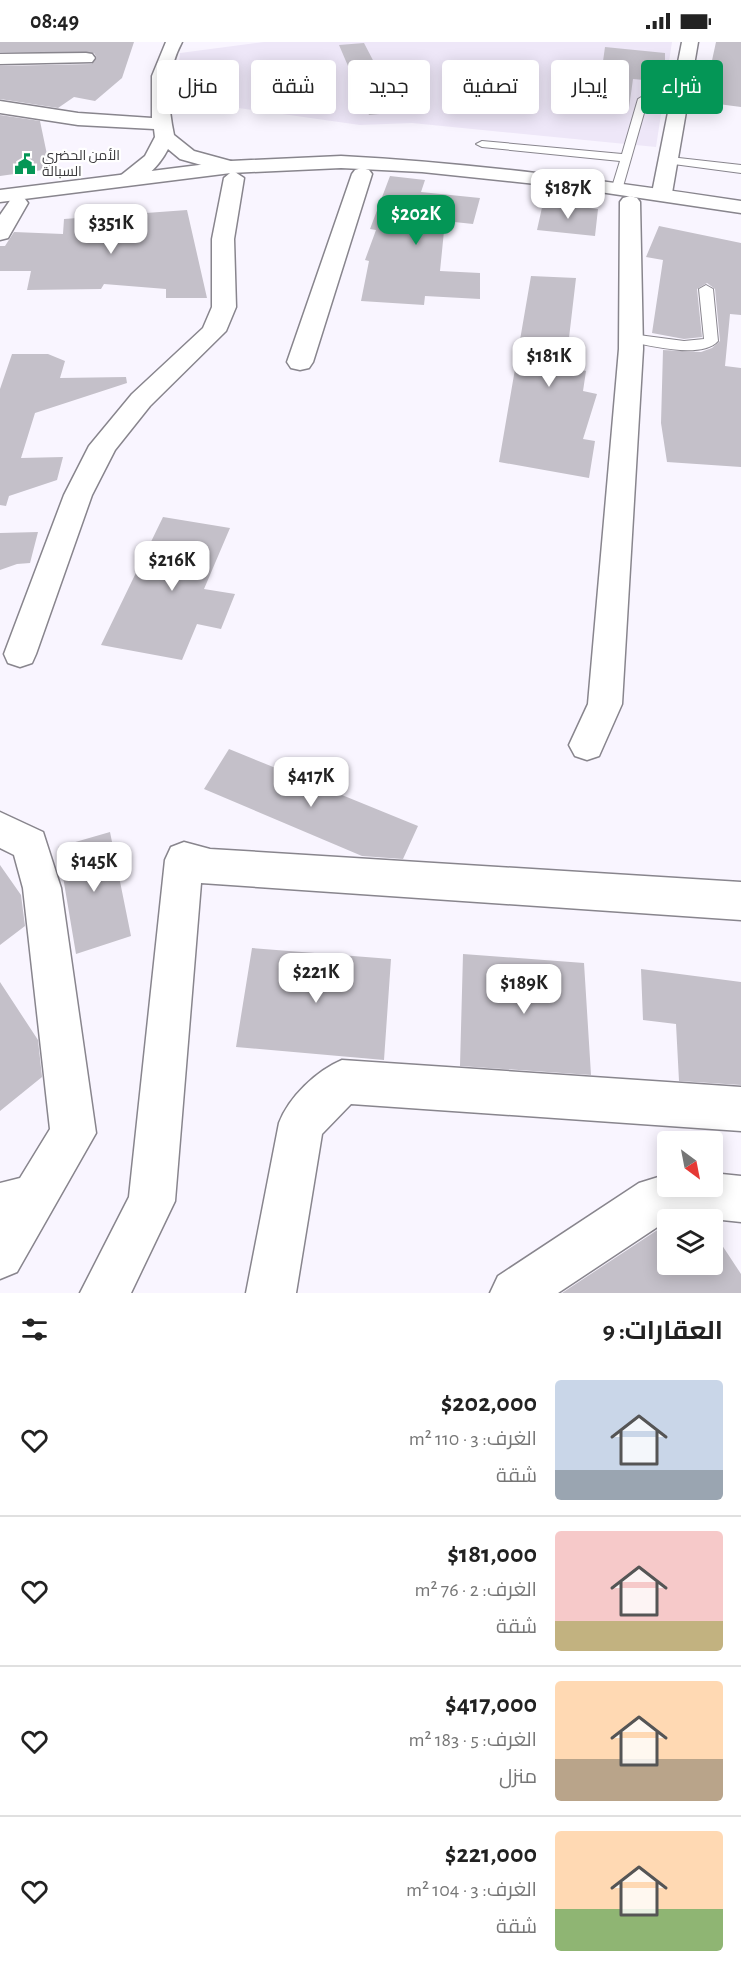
<!DOCTYPE html>
<html lang="ar">
<head>
<meta charset="utf-8">
<style>
  body { margin:0; font-family:"Alegreya Sans",Cairo,sans-serif; background:#f6f6f6; color:#222; direction:rtl; height:100vh; display:flex; flex-direction:column; font-size:22px; white-space:nowrap }
  * { box-sizing:border-box; margin:0 }
  p { font-size:20px; color:#767676 }
  .icon { flex:none; width:33px; height:33px; fill:none; stroke:currentColor; stroke-width:2; stroke-linecap:round; stroke-linejoin:round }
  .map { position:relative; height:1251px; overflow:hidden; direction:ltr }
  .details { display:flex; flex-direction:column; background:#fff; flex:1 }
  .details>* { flex:none }
  .guide { position:absolute; left:18px; top:18px; width:705px; height:54px; direction:rtl; display:flex; gap:12px }
  .needle { width:39px; rotate:148deg }
  .controls { position:absolute; left:657px; top:1089px; display:grid; gap:12px }
  .controls a { display:grid; place-items:center; width:66px; height:66px; border-radius:6px; background:#fff; box-shadow:0 3px 15px #0003; font-size:30px }
  .price { position:absolute; translate:-50% -51px; padding:0 14px; border-radius:12px; background:#fff; color:#222; font-size:20px; line-height:39px; filter:drop-shadow(0 2px 3px #0008) }
  .price::after { content:''; position:absolute; left:50%; top:36px; width:18px; height:14px; margin-left:-9px; background:inherit; clip-path:polygon(0 0,100% 0,50% 100%) }
  .price.on { background:#049656; color:#fff }
  ul { padding:0; list-style:none }
  li { display:flex; align-items:center; gap:18px; height:150px; padding:0 18px }
  li+li { border-top:2px solid #e0e0e0 }
  li span { display:grid; place-items:center; flex:none; width:168px; height:120px; border-radius:6px; color:#555 }
  li>.icon { margin-inline-start:auto }
  span .icon { width:72px; height:72px; fill:#fffc; stroke-width:1 }
  li b { font-size:26px }
  h2 { display:flex; justify-content:space-between; align-items:center; height:72px; padding:0 18px; font-size:26px }
  .chip { padding:0 21px; border-radius:6px; background:#fff; box-shadow:0 3px 15px #0003; font-size:21px; line-height:54px }
  .chip.on { background:#049656; color:#fff }
  .status { display:flex; justify-content:space-between; align-items:center; height:42px; padding:0 30px; background:#fff; direction:ltr }
  .status svg { height:16px; fill:currentColor }
  .map>svg:first-child { display:block }
</style>
</head>
<body>
<div class="status"><b>08:49</b><svg viewBox="0 0 49 12"><path d="M0 12V9h3v3zM5 12V6h3v6zM10 12V3h3v9zM15 12V0h3v12zM26 1h20v11H26zM47 4h2v5h-2z"/></svg></div>
<div class="map">
<svg width="741" height="1251" viewBox="0 0 741 1251">
  <rect width="100%" height="100%" fill="#f9f5ff"/>
  <path fill="#eee7f8" d="M264 0H672L656 105 412 81 360 83 175 57 180 11Z"/>
  <path fill="#c4c0c9" d="M0 0H134L122 36 95 59 74 55 58 66 0 57V24L92 22 97 16 94 11 0 10Z
    M716 0H741V65L703 60Z
    M364 1 400 70 369 73 339 3Z
    M605 5 665 11V40L633 37 629 66 597 62Z
    M0 73 40 79 50 127 0 134Z
    M390 134 425 138 421 150 480 156 473 182 445 179 440 229 480 231V257L425 254 424 263 361 259 369 219 365 218 376 188 370 187Z
    M543 161 598 167 595 194 537 188Z
    M187 168 207 256H166V247L104 242 101 247 27 248 31 229H0V204H5L14 190 63 192 64 177Z
    M659 184 741 201V273L730 272 725 324 741 326V425L667 420 661 381 663 308 701 310 712 306 720 299 715 247 707 241 697 247 702 295 684 297 652 291 663 218 646 215Z
    M531 234 576 236 567 313 581 316 577 327 586 329 583 349 597 352 583 397 595 399 589 436 499 420Z
    M12 312H48L65 319 60 336 126 335 127 341 35 371 21 416 63 415 57 438 9 454 6 464 0 463V347Z
    M163 475 230 486 204 547 235 552 221 587 197 582 182 618 101 603Z
    M38 490 30 521 17 522 0 528V491Z
    M229 707 418 784 403 817 362 814 204 747Z
    M110 790 131 894 76 912 58 805Z
    M0 823 21 853 25 884 0 903Z
    M252 906 391 917 384 1018 236 1005Z
    M463 912 584 921 591 1033 460 1024Z
    M641 927 741 940V1043L679 1039 676 982 643 978Z
    M0 940 38 998 42 1035 0 1069Z
    M668 1181V1222H712V1188L741 1232V1251H562Z"/>
  <g fill="none" stroke-linecap="round" stroke-linejoin="round">
    <defs>
      <path id="service" d="M643 54 648 57 622 148 612 145 620 119 482 105 476 102 482 99 622 112 638 57Z
        M670 115 741 123V131L666 121V117Z
        M706 243 713 247 718 299C702 317 652 304 631 300L624 296 631 292 684 299 704 297 699 247Z"/>
      <path id="minor" d="M166 0H182C166 30 167 60 174 93L194 109 238 121 241 125 235 130 244 136 234 197 236 265 226 289 150 364 115 408 92 453 36 612 32 621 20 625 8 621 4 612 64 453 89 404 132 352 203 286 212 265V197L224 136 230 131 180 117 168 107C160 123 139 147 120 142L117 138 120 134 145 114 155 95 154 87 78 83 0 71V59L78 71 152 76V34Z
        M682 0H698L672 151 669 155H655L652 151Z
        M86 11 92 12 95 16 92 20 0 22V12Z
        M362 126 369 128 372 132 313 320 309 326 300 328 291 326 287 320 352 132 355 128Z
        M630 154 637 156 640 160 643 307 622 662 599 714 587 718 575 714 569 703 588 662 619 307 620 160 623 156Z
        M18 155 25 157 28 161 8 196 0 198V173L11 157Z
        M0 770 43 790 61 846 96 1091 17 1230 0 1237V1141L20 1136 50 1087 23 846 14 813 0 806Z
        M184 800 210 807 741 840V878L201 841 175 1159 131 1251H80L129 1155 165 818 171 805Z
        M342 1018 741 1045V1089L351 1062 322 1092 296 1251H246L279 1081C289 1055 316 1029 342 1018Z
        M712 1131 741 1134V1180L684 1174 668 1178 558 1251H490L498 1234 639 1141 668 1132V1144H712Z"/>
      <path id="secondary" d="M341 114C475 121 608 139 741 159V171L573 146 422 130 341 126 231 131 0 160V148L231 119Z"/>
    </defs>
    <use href="#service" stroke="#88858d" stroke-width="2"/>
    <use href="#minor" stroke="#88858d" stroke-width="3"/>
    <use href="#secondary" stroke="#88858d" stroke-width="3"/>
    <use href="#service" fill="#fff" fill-rule="evenodd"/>
    <use href="#minor" fill="#fff" fill-rule="evenodd"/>
    <use href="#secondary" fill="#fff" fill-rule="evenodd"/>
  </g>
  <defs>
    <symbol id="civic-bare" viewBox="-9 -9 18 18"><path d="M-.6-6.5H3V-4.5H.6V-3L4-1V1h2V6H-6V1h2V-1L-.6-3ZM-1.2 2.5V6h2.4V2.5Z" fill="#049656" stroke="#fff" stroke-width="2.5" paint-order="stroke"/></symbol>
  </defs>
  <g fill-rule="evenodd">
    <use href="#civic-bare" x="10" y="107" width="30" height="30"/>
  </g>
  <g text-anchor="middle" dominant-baseline="central" stroke-width="4.5" stroke-linejoin="round" paint-order="stroke">
    <g font-size="14" fill="#3c3b3e" stroke="#fff" text-anchor="start">
      <text x="42" y="114">الأمن الحضري<tspan x="42" dy="16">السبالة</tspan></text>
    </g>
  </g>
</svg>
<div class="controls">
<a><svg class="needle" viewBox="-14 -14 28 28"><path d="M0-13l5 13h-10z" fill="#e53935"/><path d="M0 13l5-13h-10z" fill="#767676"/></svg></a>
<a><svg class="icon" aria-label="layers" viewBox="0 0 24 24"><path d="M12 4l9 5-9 5-9-5zM3 14l9 5 9-5"/></svg></a>
</div>
<b class="price" style="left:568px;top:178px">$187K</b>
<b class="price on" style="left:416px;top:204px">$202K</b>
<b class="price" style="left:111px;top:213px">$351K</b>
<b class="price" style="left:549px;top:346px">$181K</b>
<b class="price" style="left:172px;top:550px">$216K</b>
<b class="price" style="left:311px;top:766px">$417K</b>
<b class="price" style="left:94px;top:851px">$145K</b>
<b class="price" style="left:316px;top:962px">$221K</b>
<b class="price" style="left:524px;top:973px">$189K</b>
<div class="guide">
<a class="chip on">شراء</a>
<a class="chip">إيجار</a>
<a class="chip">تصفية</a>
<a class="chip">جديد</a>
<a class="chip">شقة</a>
<a class="chip">منزل</a>
</div>
</div>
<section class="details">
<h2>العقارات: 9<svg class="icon" aria-label="filters" viewBox="0 0 24 24"><path d="M4 7h16M4 17h16"/><circle cx="9" cy="7" r="2"/><circle cx="15" cy="17" r="2"/></svg></h2>
<ul>
<li><span style="background:linear-gradient(#c9d6e8 75%,#9aa5b1 0)"><svg class="icon" aria-label="home" viewBox="0 0 24 24"><path d="M3 11l9-7 9 7M6 9v11h12V9"/></svg></span><div><b>$202,000</b><p>الغرف: 3 · 110 m²</p><p>شقة</p></div><svg class="icon" aria-label="heart" viewBox="0 0 24 24"><path d="M12 20l-8-8c-3-5 5-10 8-4 3-6 11-1 8 4z"/></svg></li>
<li><span style="background:linear-gradient(#f6c9c9 75%,#c2b280 0)"><svg class="icon" aria-label="home" viewBox="0 0 24 24"><path d="M3 11l9-7 9 7M6 9v11h12V9"/></svg></span><div><b>$181,000</b><p>الغرف: 2 · 76 m²</p><p>شقة</p></div><svg class="icon" aria-label="heart" viewBox="0 0 24 24"><path d="M12 20l-8-8c-3-5 5-10 8-4 3-6 11-1 8 4z"/></svg></li>
<li><span style="background:linear-gradient(#ffd9b3 65%,#b9a48a 0)"><svg class="icon" aria-label="home" viewBox="0 0 24 24"><path d="M3 11l9-7 9 7M6 9v11h12V9"/></svg></span><div><b>$417,000</b><p>الغرف: 5 · 183 m²</p><p>منزل</p></div><svg class="icon" aria-label="heart" viewBox="0 0 24 24"><path d="M12 20l-8-8c-3-5 5-10 8-4 3-6 11-1 8 4z"/></svg></li>
<li><span style="background:linear-gradient(#ffd9b3 65%,#8fb573 0)"><svg class="icon" aria-label="home" viewBox="0 0 24 24"><path d="M3 11l9-7 9 7M6 9v11h12V9"/></svg></span><div><b>$221,000</b><p>الغرف: 3 · 104 m²</p><p>شقة</p></div><svg class="icon" aria-label="heart" viewBox="0 0 24 24"><path d="M12 20l-8-8c-3-5 5-10 8-4 3-6 11-1 8 4z"/></svg></li>
</ul>
</section>
</body>
</html>
